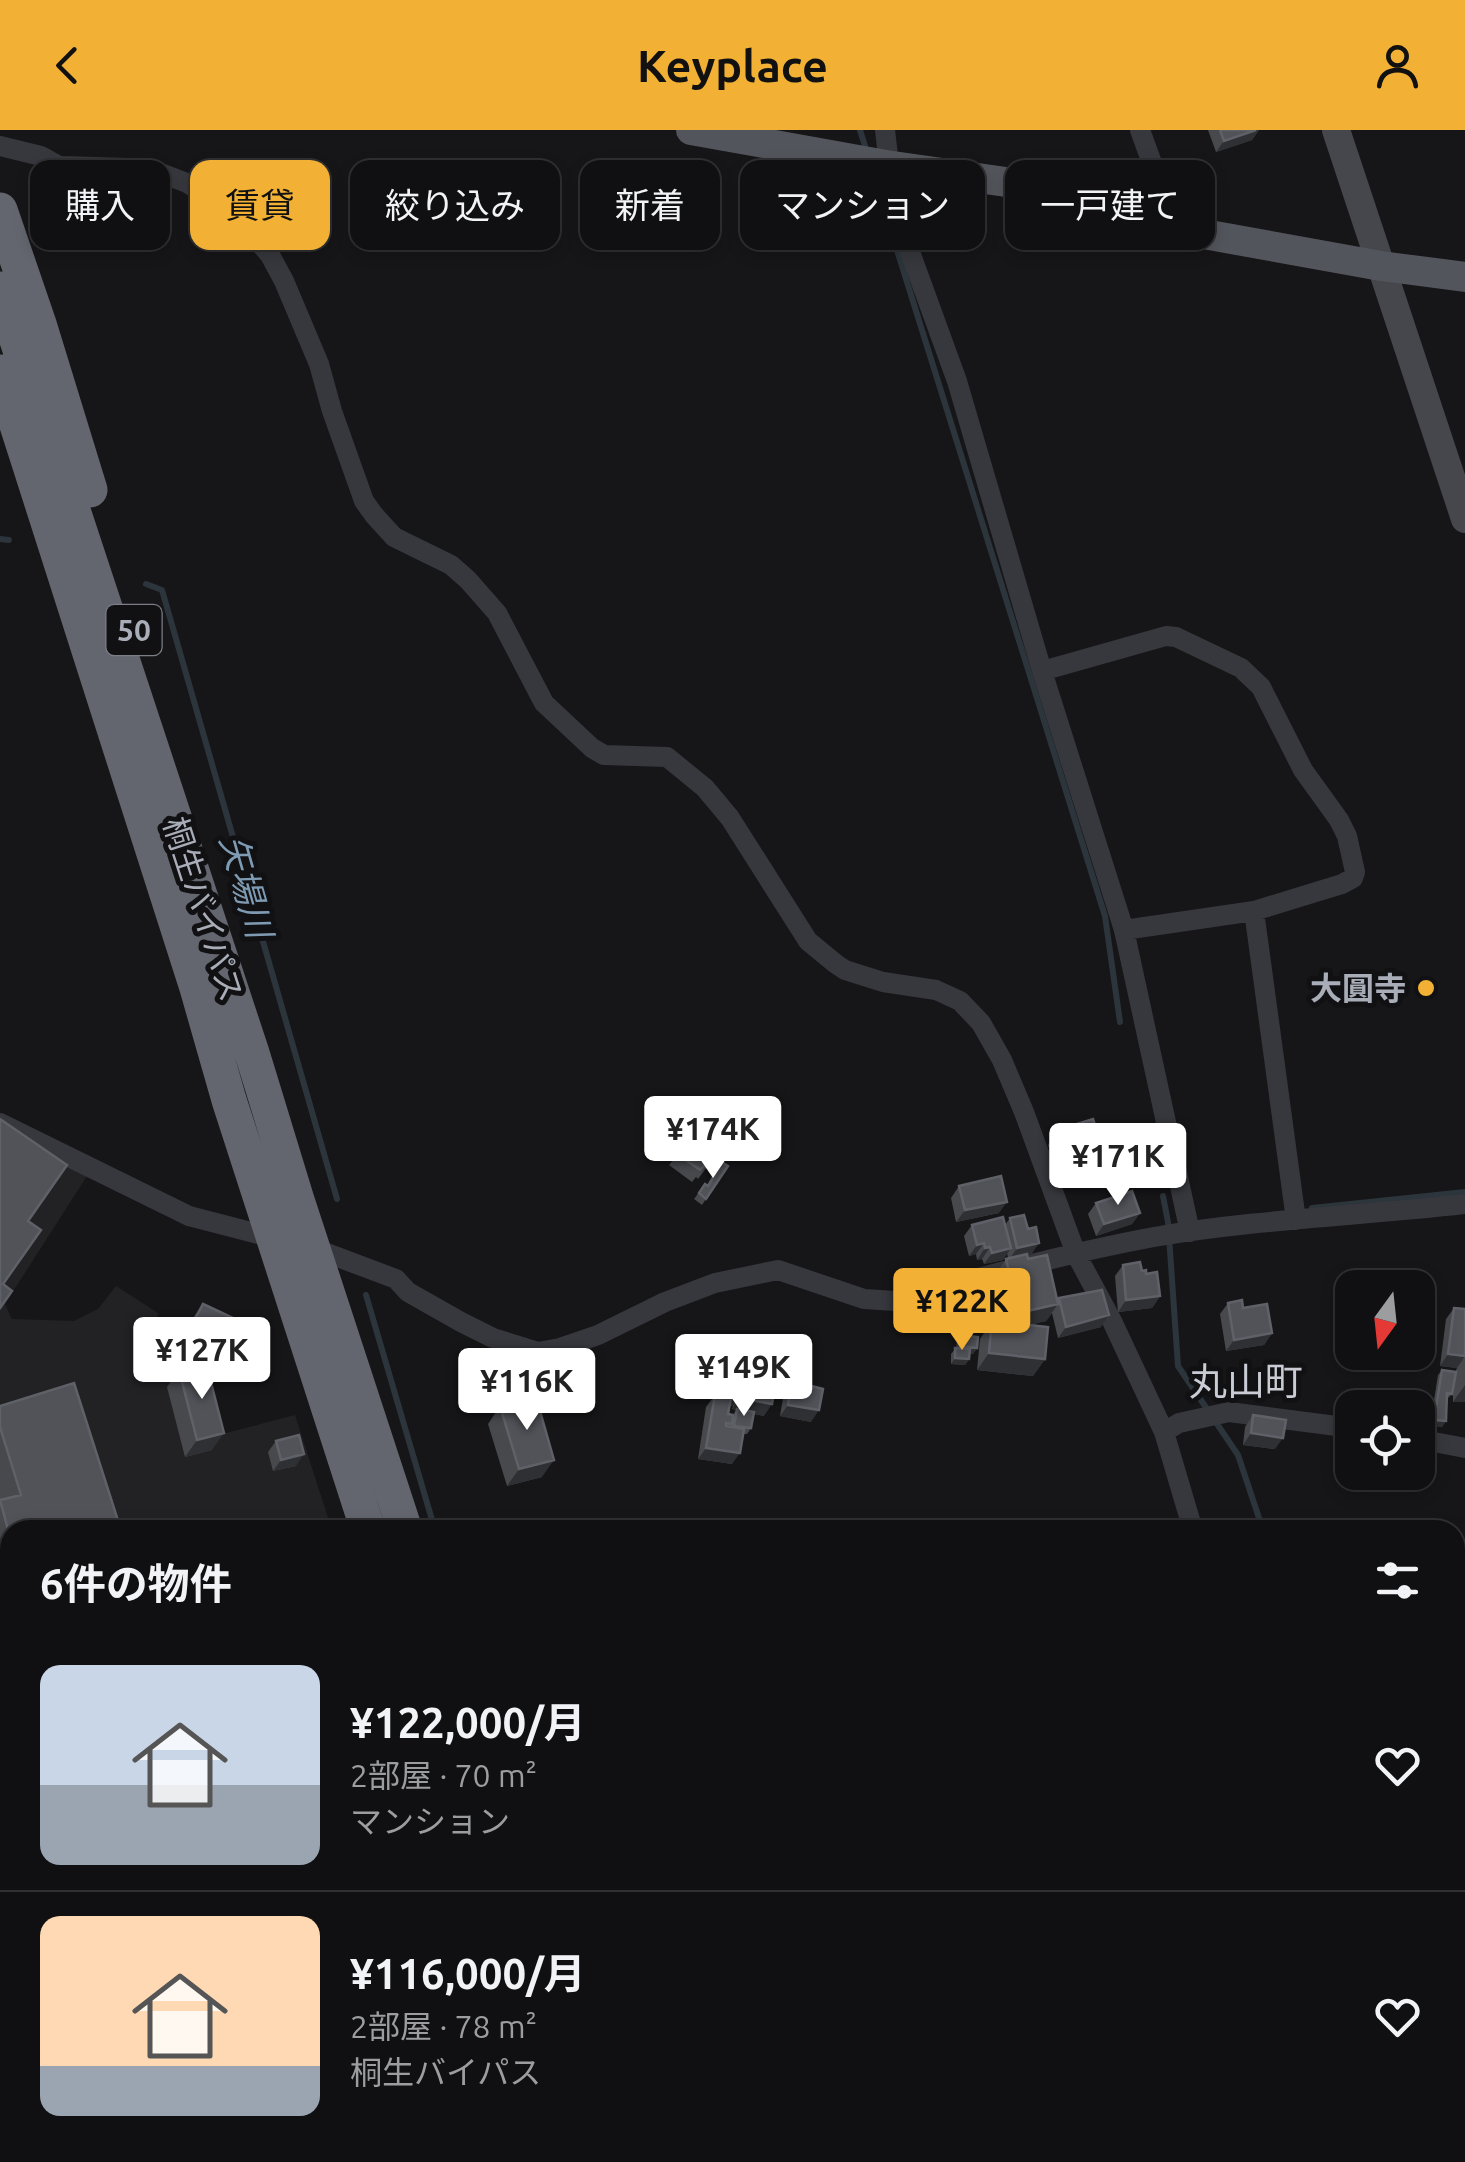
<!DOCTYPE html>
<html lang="ja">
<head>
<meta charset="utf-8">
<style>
  body { margin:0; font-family:Ubuntu,"Noto Sans JP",sans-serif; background:#19191b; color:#f1f3f6; height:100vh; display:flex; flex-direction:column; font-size:38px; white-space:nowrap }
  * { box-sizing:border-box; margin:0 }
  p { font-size:32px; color:#9c9d9f }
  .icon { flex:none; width:55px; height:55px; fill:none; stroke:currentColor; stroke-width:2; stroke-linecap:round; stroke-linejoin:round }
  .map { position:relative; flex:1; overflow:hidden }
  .sheet { position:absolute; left:0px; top:1390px; width:1465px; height:642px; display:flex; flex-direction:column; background:#101012; border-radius:30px 30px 0 0; box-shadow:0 5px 15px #0003,0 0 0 2px #303032 }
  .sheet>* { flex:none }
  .top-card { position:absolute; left:30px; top:30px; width:1405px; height:90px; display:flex; gap:20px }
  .needle { width:65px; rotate:195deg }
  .tools { position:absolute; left:1335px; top:1140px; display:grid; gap:20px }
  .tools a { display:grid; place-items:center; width:100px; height:100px; border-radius:20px; background:#101012; box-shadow:0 5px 15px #0003,0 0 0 2px #303032; font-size:50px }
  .price { position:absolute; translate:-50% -85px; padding:0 22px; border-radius:10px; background:#fff; color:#222; font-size:32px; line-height:65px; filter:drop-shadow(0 2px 5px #0008) }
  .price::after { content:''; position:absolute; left:50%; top:60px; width:30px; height:22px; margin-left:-15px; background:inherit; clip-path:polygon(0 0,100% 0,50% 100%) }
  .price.on { background:#f2b134; color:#111 }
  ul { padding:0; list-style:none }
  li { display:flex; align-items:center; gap:30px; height:250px; padding:0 40px }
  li+li { border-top:2px solid #303032 }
  li span { display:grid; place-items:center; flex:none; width:280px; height:200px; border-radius:20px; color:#555 }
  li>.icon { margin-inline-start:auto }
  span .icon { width:120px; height:120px; fill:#fffc; stroke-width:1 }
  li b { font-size:42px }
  h2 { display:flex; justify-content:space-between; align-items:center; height:120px; padding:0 40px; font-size:42px }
  .tag { padding:0 35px; border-radius:20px; background:#101012; box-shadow:0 5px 15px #0003,0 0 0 2px #303032; font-size:35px; line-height:90px }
  .tag.on { background:#f2b134; color:#111 }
  header { display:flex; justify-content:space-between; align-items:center; height:130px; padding:0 40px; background:#f2b134; color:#111; font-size:45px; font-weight:700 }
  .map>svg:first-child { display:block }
</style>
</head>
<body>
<header><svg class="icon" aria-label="back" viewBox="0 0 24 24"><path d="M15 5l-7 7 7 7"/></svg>Keyplace<svg class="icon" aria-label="person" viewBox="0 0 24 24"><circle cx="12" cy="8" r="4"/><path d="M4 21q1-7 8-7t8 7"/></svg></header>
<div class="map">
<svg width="1465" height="2032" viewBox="0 0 1465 2032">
  <rect width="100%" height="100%" fill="#161618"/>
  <path fill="#222225" d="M0 1005 87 1046 5 1174 12 1189 74 1191 98 1179 116 1156 158 1183 150 1247 198 1233 222 1304 295 1285 332 1400H10V1764L4 1756 0 1744Z"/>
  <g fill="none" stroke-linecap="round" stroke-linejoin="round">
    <path stroke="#2c353c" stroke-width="6" d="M860 0 865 16
      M887 88 1105 786 1120 892
      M0 409 9 410
      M146 454 162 460 337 1069
      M1163 1066 1168 1092 1178 1236 1238 1325 1263 1400
      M1312 1078 1465 1062
      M366 1165 435 1400
      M1455 1869 1465 1871
      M498 2032 499 2022"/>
    <path stroke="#37383d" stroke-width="20" d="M885 0 888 26 886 56 957 251 1042 541 1124 800 1190 1102
      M1140 0 1176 99
      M0 16 41 26 59 36 128 38 158 42 187 53 210 67 241 91 270 125 284 151 319 234 332 281 364 371 374 385 394 407 451 435 468 450 497 483 544 573 592 618 604 625 667 627 705 658 730 688 808 811 836 834 845 840 883 852 936 860 960 871 981 893 1002 930 1024 982 1076 1124 1112 1191 1164 1302 1193 1400
      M1042 541 1166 506 1176 507 1241 538 1261 557 1303 640 1339 690 1347 706 1355 742 1353 748 1342 754 1254 781 1124 800
      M1254 781 1296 1090
      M0 993 189 1086 278 1109
      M311 1117 396 1149 408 1162 461 1192 493 1208 538 1222 560 1218 598 1205 665 1172 715 1153 778 1140 864 1169 895 1171C980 1147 1067 1123 1154 1107 1257 1089 1362 1086 1465 1074
      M1164 1302 1179 1293 1229 1282 1352 1298
      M1418 1309 1465 1318
      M1451 2022V2032
      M842 2032 872 2022"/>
    <path stroke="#45474d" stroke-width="28" d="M1336 0 1465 389
      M0 1803 10 1814
      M156 2032 177 2022"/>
    <path stroke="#53555c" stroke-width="30" d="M691 0 886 35 1013 53 1063 65 1176 99 1381 136 1465 147"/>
    <path stroke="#63666e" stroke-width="35" d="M0 80 39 194 90 360
      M0 159 252 923 297 1070 405 1400
      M0 242 197 858 229 970 368 1400
      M568 2022 571 2032
      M606 2022 609 2032"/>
  </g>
  <path fill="#47494d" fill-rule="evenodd" d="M1208 0H1259L1252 10 1216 22Z
    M686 990 722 1017 698 1049 696 1047 692 1052 669 1035 673 1030 663 1022Z
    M1057 1000 1101 1014 1092 1026 1055 1037 1048 1015Z
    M1122 1011 1134 1029 1119 1030 1118 1016Z
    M728 1036 702 1075 694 1069 705 1054 708 1055Z
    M984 1049 999 1083 956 1092 951 1068 959 1056 983 1051Z
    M1096 1073 1140 1083 1132 1094 1096 1106 1088 1084Z
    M1010 1088 1031 1125H1028V1129L1057 1170 1059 1168 1101 1197 1058 1208 1052 1183 1046 1191 1029 1195 1045 1229 1033 1246 977 1240 980 1209 992 1191 1010 1193 1002 1161 997 1160 994 1146 1006 1129 1008 1128 1007 1123 1003 1130 984 1134 982 1129 977 1130 976 1124 969 1126 964 1106 972 1095H1005Z
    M1123 1135 1146 1144 1160 1166 1152 1178 1118 1182 1115 1146Z
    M1228 1173 1272 1203 1264 1215 1226 1221 1220 1184Z
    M203 1174 236 1210 228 1222 186 1202 195 1185Z
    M1454 1178 1465 1179V1272H1453V1260L1452 1264 1447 1269 1446 1291 1442 1297 1430 1295 1438 1245 1442 1240 1455 1242 1457 1238 1440 1236 1446 1189Z
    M961 1205 977 1218 973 1224 969 1223V1229L965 1235 951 1234V1224L956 1218 957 1211Z
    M748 1235 764 1286 754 1284 751 1298 747 1304H743L732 1334 698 1329 706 1277 715 1265 717 1266 718 1260 726 1249 739 1251ZM729 1276H733L732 1279 736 1280 733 1285 728 1284Z
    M179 1240 212 1320 185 1327 167 1257Z
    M792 1251 811 1292 780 1286 784 1262Z
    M74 1253 10 1400V1602L0 1570V1276Z
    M500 1276 542 1347 507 1356 488 1294Z
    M1253 1285 1275 1319 1243 1315 1245 1297Z
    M276 1311 296 1336 273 1341 268 1322Z
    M243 2022H347L352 2032H247Z
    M1142 2022H1221L1216 2030 1207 2032H1169V2028L1144 2032Z
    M1236 2022H1306L1300 2032H1238Z
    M1310 2022H1350L1344 2032H1313Z
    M1050 2023 1140 2032H1044Z"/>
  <path fill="#2f3033" d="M1256 0H1259L1252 10 1216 22 1224 11Z
    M1101 1014 1092 1026 1055 1037 1063 1026Z
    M1138 1024 1134 1029 1119 1030 1123 1025Z
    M1007 1072 999 1083 956 1092 965 1080Z
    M1140 1083 1132 1094 1096 1106 1104 1094Z
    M984 1113 976 1124 969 1126 977 1115Z
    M1039 1113 1031 1125 1009 1130 1017 1118Z
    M990 1117 982 1129 977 1130 985 1118Z
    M1011 1118 1003 1130 984 1134 992 1123Z
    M1009 1142 1014 1144 1002 1161 997 1160Z
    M1160 1166 1152 1178 1118 1182 1126 1170Z
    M1058 1174 1046 1191 1011 1199 1023 1182Z
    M1109 1185 1101 1197 1058 1208 1066 1197Z
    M1272 1203 1264 1215 1226 1221 1234 1210Z
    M960 1216 977 1218 973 1224 956 1222Z
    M989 1223 1045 1229 1033 1246 977 1240Z
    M1448 1224 1465 1226 1457 1238 1440 1236Z
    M955 1228 969 1229 965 1235 951 1234Z
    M1465 1255V1272H1453Z
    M723 1261 741 1265 733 1276 715 1273Z
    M740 1268 772 1274 764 1286 732 1279Z
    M788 1275 819 1280 811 1292 780 1286Z
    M1434 1290 1446 1291 1442 1297 1430 1295Z
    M224 1303 212 1320 185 1327 197 1310Z
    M1251 1303 1283 1308 1275 1319 1243 1315Z
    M706 1318 740 1323 732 1334 698 1329Z
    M304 1324 296 1336 273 1341 281 1330Z
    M554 1330 542 1347 507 1356 519 1339Z
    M10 1503V1520L0 1516 1 1505Z
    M40 2022H75L54 2032H19Z
    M1151 2022H1172L1169 2028 1144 2032Z
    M1204 2022H1221L1216 2030 1207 2032H1176L1179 2027Z
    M1325 2022H1331L1324 2032H1316L1322 2023Z
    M1306 2023 1300 2032H1271L1273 2028Z
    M1350 2023 1344 2032H1333L1335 2028Z"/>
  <path fill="#525359" stroke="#5f6168" stroke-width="2.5" d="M1220 0H1256L1224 11Z
    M0 989 67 1035 28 1091 41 1100 3 1154 12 1161 0 1178Z
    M1093 989 1101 1014 1063 1026 1056 1003 1057 1000Z
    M686 990 722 1017 706 1037 704 1036 700 1040 677 1024 681 1018 671 1010Z
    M1136 1010 1138 1024 1123 1025 1122 1011Z
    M722 1032 728 1036 706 1069 699 1063 705 1054 708 1056Z
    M1001 1046 1007 1072 965 1080 959 1056Z
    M1132 1061 1140 1083 1104 1094 1096 1073Z
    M1024 1085 1028 1099 1036 1097 1039 1113 1017 1118 1010 1088Z
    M1003 1087 1011 1118 992 1123 990 1117 985 1118 984 1113 977 1115 972 1095Z
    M1027 1124 1028 1129 1047 1125 1058 1174 1023 1182 1014 1144 1009 1142 1006 1129Z
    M1140 1132 1142 1141 1146 1140V1144L1157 1142 1160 1166 1126 1170 1123 1135Z
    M1102 1160 1109 1185 1066 1197 1059 1168Z
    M1242 1170 1243 1178 1267 1174 1272 1203 1234 1210 1228 1173Z
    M203 1174 244 1193 236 1210 194 1191Z
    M1454 1178 1465 1179V1226L1448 1224Z
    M992 1191 1048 1197 1045 1229 989 1223Z
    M961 1205 978 1207 977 1218 960 1216Z
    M955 1218 970 1219 969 1229 955 1228Z
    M206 1233 224 1303 197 1310 179 1240Z
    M748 1235 778 1239 772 1274 740 1268 741 1265 723 1261 726 1249 743 1252Z
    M1442 1240 1456 1242 1452 1264 1447 1263 1446 1291 1434 1290Z
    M792 1251 823 1259 819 1280 788 1275Z
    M74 1253 121 1400H10V1407L0 1370 21 1365 0 1297V1276Z
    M715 1265 731 1268 728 1284 733 1285 732 1294 726 1293V1296L744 1299 740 1323 706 1318Z
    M536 1267 554 1330 519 1339 500 1276Z
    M737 1279 754 1282 751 1298 734 1296Z
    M1253 1285 1286 1290 1283 1308 1251 1303Z
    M299 1305 304 1324 281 1330 276 1311Z
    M10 1414V1503L1 1505 0 1425 6 1415Z
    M10 1513V1546L1 1516Z
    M10 1909V2022H40L19 2032H0V1913Z
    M270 2022H347L352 2032H274Z
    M1052 2022H1138L1140 2032H1053L1050 2023Z
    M1178 2022H1204L1179 2027Z
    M1251 2022H1306V2023L1273 2028 1274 2032H1252Z
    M1333 2022H1350V2023L1335 2028Z"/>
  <circle fill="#f2b134" stroke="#111113" stroke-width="4" cx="1426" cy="858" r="10"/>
  <g text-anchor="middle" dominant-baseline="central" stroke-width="10" stroke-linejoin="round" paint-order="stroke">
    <rect fill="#111113" stroke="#7b7e86" stroke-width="2.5" x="106.5" y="475" width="55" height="50" rx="8"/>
    <g font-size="30" font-weight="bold" fill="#a8adb8">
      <text x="134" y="500">50</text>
    </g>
    <g font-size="32" fill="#a8adb8" stroke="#111113">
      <text transform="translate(204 779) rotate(72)">桐生バイパス</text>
    </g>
    <g font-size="32" font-weight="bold" fill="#a8adb8" stroke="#111113" text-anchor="end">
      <text x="1406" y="858">大圓寺</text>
    </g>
    <g font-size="35" font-style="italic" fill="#7f9bb3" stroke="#111113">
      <text transform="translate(247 756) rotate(74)">矢場川</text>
    </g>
    <g font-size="38" fill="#c9ccd4" stroke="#111113">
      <text x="1246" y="1251">丸山町</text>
    </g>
  </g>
</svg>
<div class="tools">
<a><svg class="needle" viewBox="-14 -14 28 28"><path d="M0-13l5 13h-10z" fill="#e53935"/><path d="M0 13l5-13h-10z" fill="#9c9d9f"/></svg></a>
<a><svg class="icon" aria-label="locate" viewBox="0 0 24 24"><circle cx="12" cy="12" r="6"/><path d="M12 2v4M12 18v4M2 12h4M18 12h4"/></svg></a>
</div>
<b class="price" style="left:713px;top:1051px">¥174K</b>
<b class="price" style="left:1118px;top:1078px">¥171K</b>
<b class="price on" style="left:962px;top:1223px">¥122K</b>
<b class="price" style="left:202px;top:1272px">¥127K</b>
<b class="price" style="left:744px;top:1289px">¥149K</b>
<b class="price" style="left:527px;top:1303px">¥116K</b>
<div class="top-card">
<a class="tag">購入</a>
<a class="tag on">賃貸</a>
<a class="tag">絞り込み</a>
<a class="tag">新着</a>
<a class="tag">マンション</a>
<a class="tag">一戸建て</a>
</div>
<section class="sheet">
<h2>6件の物件<svg class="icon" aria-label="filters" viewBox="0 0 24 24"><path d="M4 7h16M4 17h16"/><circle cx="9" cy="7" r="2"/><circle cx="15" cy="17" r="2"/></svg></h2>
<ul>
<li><span style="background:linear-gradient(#c9d6e8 60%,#9aa5b1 0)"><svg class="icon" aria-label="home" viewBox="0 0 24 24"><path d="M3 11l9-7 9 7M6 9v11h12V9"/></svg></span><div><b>¥122,000/月</b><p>2部屋 · 70 m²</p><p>マンション</p></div><svg class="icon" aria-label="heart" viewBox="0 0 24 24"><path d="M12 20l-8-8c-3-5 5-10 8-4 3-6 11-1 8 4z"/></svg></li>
<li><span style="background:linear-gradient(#ffd9b3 75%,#9aa5b1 0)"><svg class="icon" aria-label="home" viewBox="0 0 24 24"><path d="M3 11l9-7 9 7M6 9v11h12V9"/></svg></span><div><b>¥116,000/月</b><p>2部屋 · 78 m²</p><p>桐生バイパス</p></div><svg class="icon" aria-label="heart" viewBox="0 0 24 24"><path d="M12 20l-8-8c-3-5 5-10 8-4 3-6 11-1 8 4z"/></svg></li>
</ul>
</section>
</div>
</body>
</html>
